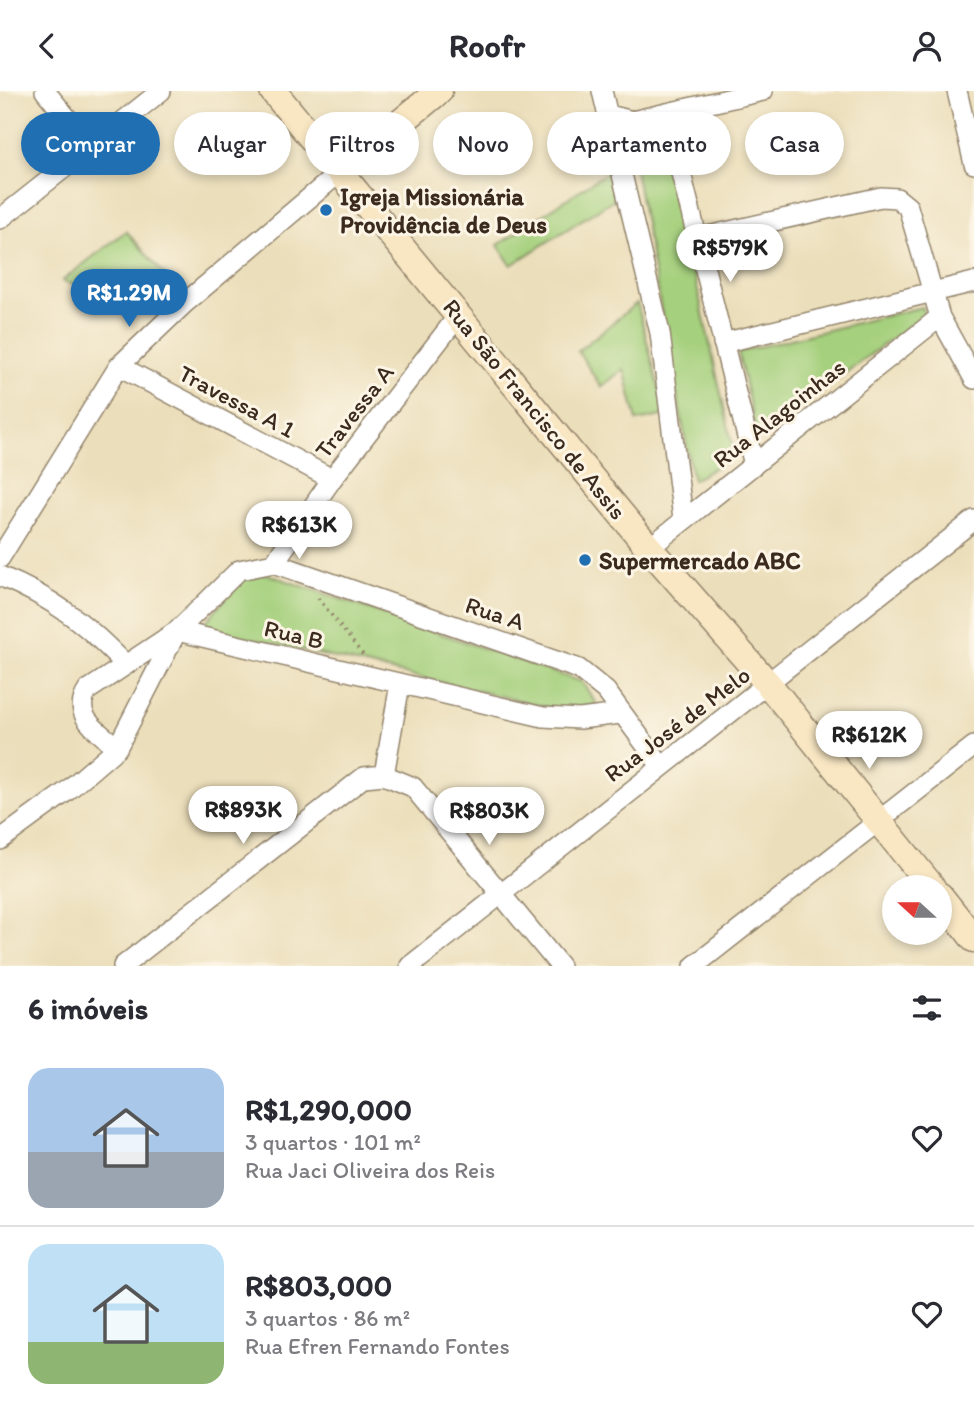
<!DOCTYPE html>
<html lang="pt">
<head>
<meta charset="utf-8">
<style>
  body { margin:0; font-family:Itim,sans-serif; background:#f2f2f3; color:#2b2b33; height:100vh; display:flex; flex-direction:column; font-size:26px; white-space:nowrap }
  * { box-sizing:border-box; margin:0 }
  p { font-size:23px; color:#7c7c81 }
  .icon { flex:none; width:38px; height:38px; fill:none; stroke:currentColor; stroke-width:2; stroke-linecap:round; stroke-linejoin:round }
  .map { position:relative; height:875px; overflow:hidden }
  .sheet { display:flex; flex-direction:column; background:#fff; flex:1 }
  .sheet>* { flex:none }
  .top-card { position:absolute; left:21px; top:21px; width:933px; height:63px; display:flex; gap:14px }
  .needle { width:46px; rotate:291deg }
  .controls { position:absolute; left:882px; top:784px; display:grid; gap:14px }
  .controls a { display:grid; place-items:center; width:70px; height:70px; border-radius:50%; background:#fff; box-shadow:0 4px 10px #0003; font-size:35px }
  .price { position:absolute; translate:-50% -60px; padding:0 16px; border-radius:24px; background:#fff; color:#222; font-size:23px; line-height:46px; filter:drop-shadow(0 2px 4px #0008) }
  .price::after { content:''; position:absolute; left:50%; top:42px; width:21px; height:16px; margin-left:-10px; background:inherit; clip-path:polygon(0 0,100% 0,50% 100%) }
  .price.on { background:#1f6fb2; color:#fff }
  ul { padding:0; list-style:none }
  li { display:flex; align-items:center; gap:21px; height:175px; padding:0 28px }
  li+li { border-top:2px solid #e1e1e2 }
  li span { display:grid; place-items:center; flex:none; width:196px; height:140px; border-radius:21px; color:#555 }
  li>.icon { margin-inline-start:auto }
  span .icon { width:84px; height:84px; fill:#fffc; stroke-width:1 }
  li b { font-size:30px }
  h2 { display:flex; justify-content:space-between; align-items:center; height:84px; padding:0 28px; font-size:30px }
  .tag { padding:0 24px; border-radius:32px; background:#fff; box-shadow:0 4px 10px #0003; font-size:24px; line-height:63px }
  .tag.on { background:#1f6fb2; color:#fff }
  header { display:flex; justify-content:space-between; align-items:center; height:91px; padding:0 28px; background:#fff; font-size:32px; font-weight:800 }
  .map>svg:first-child { display:block }
</style>
</head>
<body>
<header><svg class="icon" aria-label="back" viewBox="0 0 24 24"><path d="M15 5l-7 7 7 7"/></svg>Roofr<svg class="icon" aria-label="person" viewBox="0 0 24 24"><circle cx="12" cy="8" r="4"/><path d="M4 21q1-7 8-7t8 7"/></svg></header>
<div class="map">
<svg width="974" height="875" viewBox="0 0 974 875">
  <rect width="100%" height="100%" fill="#fcf5e5"/>
  <filter id="ink" filterUnits="userSpaceOnUse"><feTurbulence type="fractalNoise" baseFrequency=".0143" numOctaves="2"/><feDisplacementMap in="SourceGraphic" scale="14" xChannelSelector="R" yChannelSelector="G"/><feConvolveMatrix kernelMatrix="1 2 1 2 8 2 1 2 1" color-interpolation-filters="sRGB"/></filter>
  <filter id="wash" filterUnits="userSpaceOnUse"><feTurbulence type="fractalNoise" baseFrequency=".00686" numOctaves="4" result="noise"/><feDisplacementMap in="SourceGraphic" scale="28" xChannelSelector="R" yChannelSelector="G"/><feGaussianBlur stdDeviation="1.57" result="paint"/><feColorMatrix in="noise" values="0 0 0 0 0 0 0 0 0 0 0 0 0 0 0 0 0 1.4 0 .05"/><feComposite in="paint" operator="in"/></filter>
  <g filter="url(#wash)">
    <rect width="100%" height="100%" fill="#ebdeba"/>
    <path fill="#a5d07d" stroke="#707d4e" stroke-width="2" d="M661 36 735 365 693 389 629 46Z
      M616 75 619 105 511 174 498 154Z
      M126 140 176 197 153 220 62 190Z
      M637 212 666 324 637 330 624 278 601 296 578 260Z
      M922 216 924 224 757 347 738 261Z
      M261 481 582 591 597 614 560 619 201 536 242 489Z"/>
  </g>
  <g filter="url(#ink)">
    <g fill="none" stroke-linecap="round" stroke-linejoin="round">
      <defs>
        <path id="street" d="M45 0 91 56
          M602 0 660 242 683 428
          M957 0 974 73
          M666 22 754 374
          M609 24 632 30 763 0
          M0 128 161 0
          M699 147 881 106 897 107 908 116 940 226 974 288
          M723 252 974 191
          M119 275 332 388
          M649 457 940 226
          M0 467 119 275 185 212 340 81
          M274 472 579 578 606 600 661 675
          M0 485C53 507 84 531 124 572
          M117 657C99 640 70 625 88 599L177 540 239 479 274 472 332 388 458 225
          M384 684 400 593
          M0 749 67 700 117 657 177 540 543 626 580 628 620 623
          M123 875 364 686 384 684 413 696 560 875
          M410 875 974 429
          M694 875 974 655"/>
        <path id="secondary" d="M273 0 649 457 769 594 932 796
          M340 81 439 0
          M940 805 974 848"/>
      </defs>
      <use href="#street" stroke="#93846c" stroke-width="22"/>
      <use href="#secondary" stroke="#93846c" stroke-width="29"/>
      <path stroke="#93846c" stroke-width="3.5" stroke-dasharray="2 5" stroke-linecap="butt" d="M318 507 363 564"/>
      <use href="#street" stroke="#fff" stroke-width="19"/>
      <use href="#secondary" stroke="#f9e7c3" stroke-width="26"/>
    </g>
  </g>
  <g fill="#1f6fb2" stroke="#fcf5e5" stroke-width="2.5">
    <circle cx="326" cy="119" r="7"/>
    <circle cx="585" cy="469" r="7"/>
  </g>
  <g text-anchor="middle" dominant-baseline="central" stroke-width="6" stroke-linejoin="round" paint-order="stroke">
    <g font-size="24" font-weight="bold" fill="#3b2a1e" stroke="#fcf5e5" text-anchor="start">
      <text x="340" y="105">Igreja Missionária<tspan x="340" dy="28">Providência de Deus</tspan></text>
      <text x="599" y="469">Supermercado ABC</text>
    </g>
    <g font-size="24" fill="#3b2a1e" stroke="#fcf5e5">
      <text transform="translate(237 310) rotate(28)">Travessa A 1</text>
      <text transform="translate(535 318) rotate(51)">Rua São Francisco de Assis</text>
      <text transform="translate(354 320) rotate(-52)">Travessa A</text>
      <text transform="translate(779 322) rotate(-38)">Rua Alagoinhas</text>
      <text transform="translate(495 522) rotate(18)">Rua A</text>
      <text transform="translate(294 543) rotate(13)">Rua B</text>
      <text transform="translate(677 633) rotate(-37)">Rua José de Melo</text>
    </g>
  </g>
</svg>
<div class="controls">
<a><svg class="needle" viewBox="-14 -14 28 28"><path d="M0-13l5 13h-10z" fill="#e53935"/><path d="M0 13l5-13h-10z" fill="#7c7c81"/></svg></a>
</div>
<b class="price" style="left:730px;top:193px">R$579K</b>
<b class="price on" style="left:129px;top:238px">R$1.29M</b>
<b class="price" style="left:299px;top:470px">R$613K</b>
<b class="price" style="left:869px;top:680px">R$612K</b>
<b class="price" style="left:243px;top:755px">R$893K</b>
<b class="price" style="left:489px;top:756px">R$803K</b>
<div class="top-card">
<a class="tag on">Comprar</a>
<a class="tag">Alugar</a>
<a class="tag">Filtros</a>
<a class="tag">Novo</a>
<a class="tag">Apartamento</a>
<a class="tag">Casa</a>
</div>
</div>
<section class="sheet">
<h2>6 imóveis<svg class="icon" aria-label="filters" viewBox="0 0 24 24"><path d="M4 7h16M4 17h16"/><circle cx="9" cy="7" r="2"/><circle cx="15" cy="17" r="2"/></svg></h2>
<ul>
<li><span style="background:linear-gradient(#a9c7e8 60%,#9aa5b1 0)"><svg class="icon" aria-label="home" viewBox="0 0 24 24"><path d="M3 11l9-7 9 7M6 9v11h12V9"/></svg></span><div><b>R$1,290,000</b><p>3 quartos · 101 m²</p><p>Rua Jaci Oliveira dos Reis</p></div><svg class="icon" aria-label="heart" viewBox="0 0 24 24"><path d="M12 20l-8-8c-3-5 5-10 8-4 3-6 11-1 8 4z"/></svg></li>
<li><span style="background:linear-gradient(#bfe0f5 70%,#8fb573 0)"><svg class="icon" aria-label="home" viewBox="0 0 24 24"><path d="M3 11l9-7 9 7M6 9v11h12V9"/></svg></span><div><b>R$803,000</b><p>3 quartos · 86 m²</p><p>Rua Efren Fernando Fontes</p></div><svg class="icon" aria-label="heart" viewBox="0 0 24 24"><path d="M12 20l-8-8c-3-5 5-10 8-4 3-6 11-1 8 4z"/></svg></li>
</ul>
</section>
</body>
</html>
